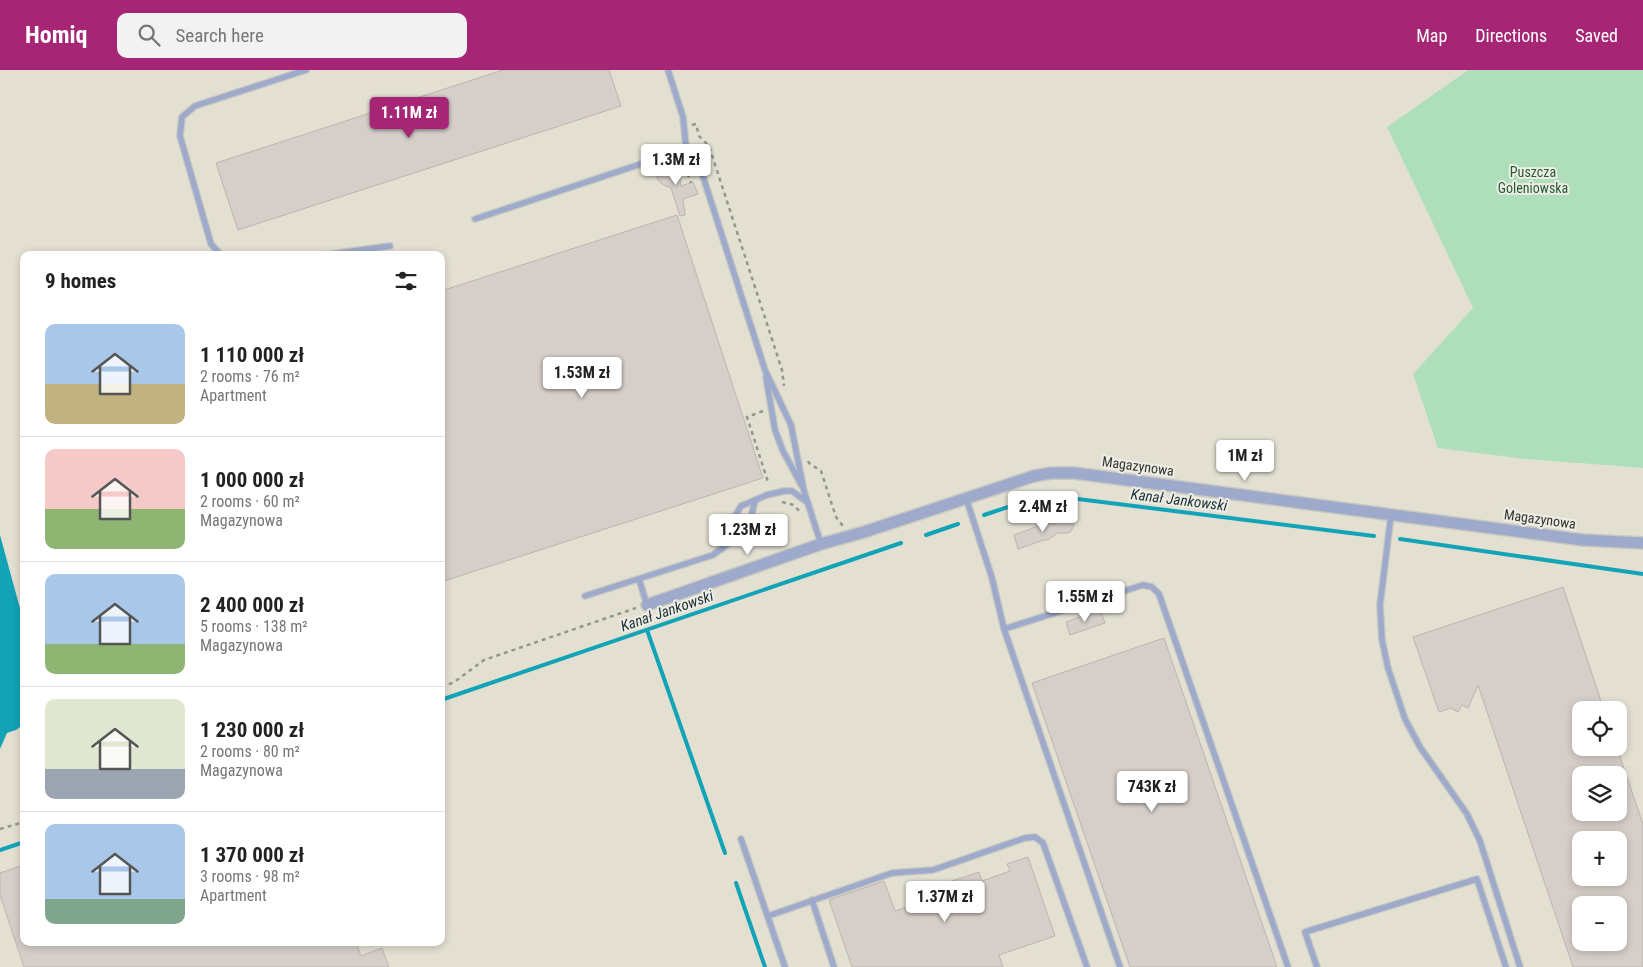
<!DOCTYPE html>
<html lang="en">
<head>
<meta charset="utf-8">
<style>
  body { margin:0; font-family:"Roboto Condensed",sans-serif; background:#f2f2f2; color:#222; height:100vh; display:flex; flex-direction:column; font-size:19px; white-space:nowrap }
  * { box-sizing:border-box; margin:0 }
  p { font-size:16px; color:#767676 }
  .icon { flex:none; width:28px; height:28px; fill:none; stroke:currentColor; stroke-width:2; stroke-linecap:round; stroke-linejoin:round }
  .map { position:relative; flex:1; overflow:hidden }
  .details { position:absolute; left:20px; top:181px; width:425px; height:695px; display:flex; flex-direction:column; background:#fff; border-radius:10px; box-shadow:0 2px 8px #0003 }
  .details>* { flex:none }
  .fabs { position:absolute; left:1572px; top:631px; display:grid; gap:10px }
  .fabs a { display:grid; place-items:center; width:55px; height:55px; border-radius:10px; background:#fff; box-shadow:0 2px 8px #0003; font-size:25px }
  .price { position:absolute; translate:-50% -42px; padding:0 11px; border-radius:5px; background:#fff; color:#222; font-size:16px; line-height:32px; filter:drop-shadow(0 1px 2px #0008) }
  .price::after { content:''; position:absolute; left:50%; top:30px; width:15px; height:11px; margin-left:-8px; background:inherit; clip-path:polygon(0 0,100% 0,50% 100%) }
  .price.active { background:#a62575; color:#fff }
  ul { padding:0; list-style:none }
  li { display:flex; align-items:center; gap:15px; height:125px; padding:0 25px }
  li+li { border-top:1px solid #e0e0e0 }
  li span { display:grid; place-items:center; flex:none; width:140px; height:100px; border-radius:10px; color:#555 }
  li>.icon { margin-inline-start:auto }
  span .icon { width:60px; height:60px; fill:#fffc; stroke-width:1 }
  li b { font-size:21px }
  h2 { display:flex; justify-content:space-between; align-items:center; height:60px; padding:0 25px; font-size:21px }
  header { display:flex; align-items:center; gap:30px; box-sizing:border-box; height:70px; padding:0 25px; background:#a62575; color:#fff }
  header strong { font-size:24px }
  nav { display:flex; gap:28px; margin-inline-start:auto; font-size:18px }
  .search { width:350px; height:45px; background:#f2f2f2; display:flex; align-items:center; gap:12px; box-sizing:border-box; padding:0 18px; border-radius:10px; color:#767676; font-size:19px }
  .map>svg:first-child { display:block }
</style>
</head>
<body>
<header>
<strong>Homiq</strong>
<div class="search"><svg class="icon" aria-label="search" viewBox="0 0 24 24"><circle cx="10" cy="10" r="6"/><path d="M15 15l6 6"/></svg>Search here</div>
<nav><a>Map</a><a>Directions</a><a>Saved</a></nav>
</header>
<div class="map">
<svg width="1643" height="897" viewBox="0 0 1643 897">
  <rect width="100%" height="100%" fill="#eeede5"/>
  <path fill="#e3e0d2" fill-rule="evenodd" d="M0 0H1468L1387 57 1473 238 1525 389 1643 398V897H0ZM24 185H441V872H24ZM1581 640H1619V678H1581ZM1581 705H1619V742H1581ZM1581 770H1619V808H1581ZM1581 835H1619V872H1581Z"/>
  <path fill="#aedeba" d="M1468 0H1643V398L1525 389 1438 378 1413 304 1473 238 1387 57Z"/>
  <path fill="#13a3b7" d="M0 465 24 553V654L16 660 7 663 0 679Z"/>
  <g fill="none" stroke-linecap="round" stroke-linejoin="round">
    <path stroke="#13a3b7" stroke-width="4" d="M984 445 1032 429 1054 426 1374 466
      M926 465 958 454
      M1400 469 1643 504
      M647 560 725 783
      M441 630 901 473
      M0 780 24 772
      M736 813 765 897"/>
  </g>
  <path fill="#d5cec9" stroke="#bbb5b0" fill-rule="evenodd" d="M503 0H609L621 36 238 160 216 93Z
    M667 94 673 95 678 99 681 116 693 112 698 124 683 129 685 145 680 146 671 118 662 114 658 110 657 106 659 100 661 97Z
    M677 145 763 408 441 512V221Z
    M1064 447H1068L1073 452 1074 456 1070 462 1067 463H1057L1048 470H1044L1018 479 1014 465 1046 453 1055 454Z
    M1563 517 1604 640H1581V678H1617L1643 754V897H1573L1478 615 1468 638 1462 635 1458 642 1451 638 1439 642 1413 567ZM1581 705H1619V742H1581ZM1581 770H1619V808H1581ZM1581 835H1619V872H1581Z
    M1100 540 1105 553 1070 565 1066 552Z
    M1164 568 1277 897H1130L1032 613Z
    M1028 787 1055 866 999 885 1003 897H852L829 830 884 811 895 841 952 821 949 812 979 802 982 811 1010 801 1007 794Z
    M24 795V872H356L361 886 382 878 389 897H24L0 825V803Z"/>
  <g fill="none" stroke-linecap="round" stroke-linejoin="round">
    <defs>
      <path id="lane" d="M668 0 683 47 687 86
        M475 149 668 85C685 84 688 84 700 97L765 300 791 355 804 421 821 474
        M221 185 211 174 180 66 182 47 195 36 306 0
        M324 185 390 176
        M766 307 775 360 783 381 802 416
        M966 428 992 508 1004 559
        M1391 445 1380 535 1382 570 1388 598 1405 649 1420 677 1467 744 1480 771 1520 897
        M722 479 725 463 741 436 767 425 784 421H792L807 432
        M639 509 647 535
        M585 526 713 485 738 466 751 447 755 431
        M741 769 785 897
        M812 830 834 897
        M768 846 892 803 933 800 1025 768 1035 767 1043 773 1087 897
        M1120 897 1004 559 1143 515 1152 517 1159 524 1288 897
        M1317 897 1305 862 1477 809 1506 897"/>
      <path id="street" d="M647 535 821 474 864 462 1034 406 1051 403H1074L1583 470 1643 473"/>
    </defs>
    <use href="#lane" stroke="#c9c8c1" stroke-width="8"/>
    <use href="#street" stroke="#c9c8c1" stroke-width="14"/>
    <path stroke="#96958f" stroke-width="2.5" stroke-dasharray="4 4" stroke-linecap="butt" d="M692 55 696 54 699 66 709 76 782 300 784 316
      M685 96 691 113
      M763 341 747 347 768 412
      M808 391 809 393 821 401 836 447 843 456
      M782 432 794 435 800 442
      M441 616 453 613 484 590 636 538
      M0 759 24 752"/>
    <use href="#lane" stroke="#9daacb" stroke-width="5.5"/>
    <use href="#street" stroke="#9daacb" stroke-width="11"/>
  </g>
  <g text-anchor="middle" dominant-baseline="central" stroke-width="4" stroke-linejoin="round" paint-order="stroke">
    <g font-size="14" fill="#245c38" stroke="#eeede5">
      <text x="1533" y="102">Puszcza<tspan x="1533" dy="16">Goleniowska</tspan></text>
    </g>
    <g font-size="14" fill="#353532" stroke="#eeede5">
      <text transform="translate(1138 396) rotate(8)">Magazynowa</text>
      <text transform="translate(1540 449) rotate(8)">Magazynowa</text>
    </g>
    <g font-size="15" font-style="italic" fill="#1d3337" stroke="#eeede5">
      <text transform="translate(1179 430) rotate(7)">Kanał Jankowski</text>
      <text transform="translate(667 541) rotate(-19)">Kanał Jankowski</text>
    </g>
  </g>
</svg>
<div class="fabs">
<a><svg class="icon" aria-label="locate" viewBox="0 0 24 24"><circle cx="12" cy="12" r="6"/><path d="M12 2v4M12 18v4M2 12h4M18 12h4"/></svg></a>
<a><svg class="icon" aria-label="layers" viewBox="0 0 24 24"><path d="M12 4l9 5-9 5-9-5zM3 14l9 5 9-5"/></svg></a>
<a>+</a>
<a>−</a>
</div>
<b class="price active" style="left:409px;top:69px">1.11M zł</b>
<b class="price" style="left:676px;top:116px">1.3M zł</b>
<b class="price" style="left:582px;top:329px">1.53M zł</b>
<b class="price" style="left:1245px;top:412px">1M zł</b>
<b class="price" style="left:1043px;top:463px">2.4M zł</b>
<b class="price" style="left:748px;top:486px">1.23M zł</b>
<b class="price" style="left:1085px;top:553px">1.55M zł</b>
<b class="price" style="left:1152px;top:743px">743K zł</b>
<b class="price" style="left:945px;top:853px">1.37M zł</b>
<section class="details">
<h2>9 homes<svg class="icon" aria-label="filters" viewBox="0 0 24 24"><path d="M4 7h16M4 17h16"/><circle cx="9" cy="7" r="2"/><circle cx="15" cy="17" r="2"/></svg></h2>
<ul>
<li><span style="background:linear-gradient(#a9c7e8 60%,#c2b280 0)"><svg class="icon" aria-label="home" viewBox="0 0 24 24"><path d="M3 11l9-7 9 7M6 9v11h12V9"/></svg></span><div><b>1 110 000 zł</b><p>2 rooms · 76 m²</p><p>Apartment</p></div></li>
<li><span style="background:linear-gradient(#f6c9c9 60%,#8fb573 0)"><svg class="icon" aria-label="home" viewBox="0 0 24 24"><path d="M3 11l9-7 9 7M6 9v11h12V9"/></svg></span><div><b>1 000 000 zł</b><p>2 rooms · 60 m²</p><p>Magazynowa</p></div></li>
<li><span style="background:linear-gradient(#a9c7e8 70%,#8fb573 0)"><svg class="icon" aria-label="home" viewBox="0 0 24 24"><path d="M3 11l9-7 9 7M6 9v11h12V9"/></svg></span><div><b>2 400 000 zł</b><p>5 rooms · 138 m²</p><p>Magazynowa</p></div></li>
<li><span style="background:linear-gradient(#dfe7d0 70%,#9aa5b1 0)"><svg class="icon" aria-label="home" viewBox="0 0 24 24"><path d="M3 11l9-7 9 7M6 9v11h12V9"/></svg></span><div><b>1 230 000 zł</b><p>2 rooms · 80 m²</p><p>Magazynowa</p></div></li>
<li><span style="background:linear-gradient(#a9c7e8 75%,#7fa58c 0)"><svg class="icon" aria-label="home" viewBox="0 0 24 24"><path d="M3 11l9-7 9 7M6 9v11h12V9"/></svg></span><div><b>1 370 000 zł</b><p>3 rooms · 98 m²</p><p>Apartment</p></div></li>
</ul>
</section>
</div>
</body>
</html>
